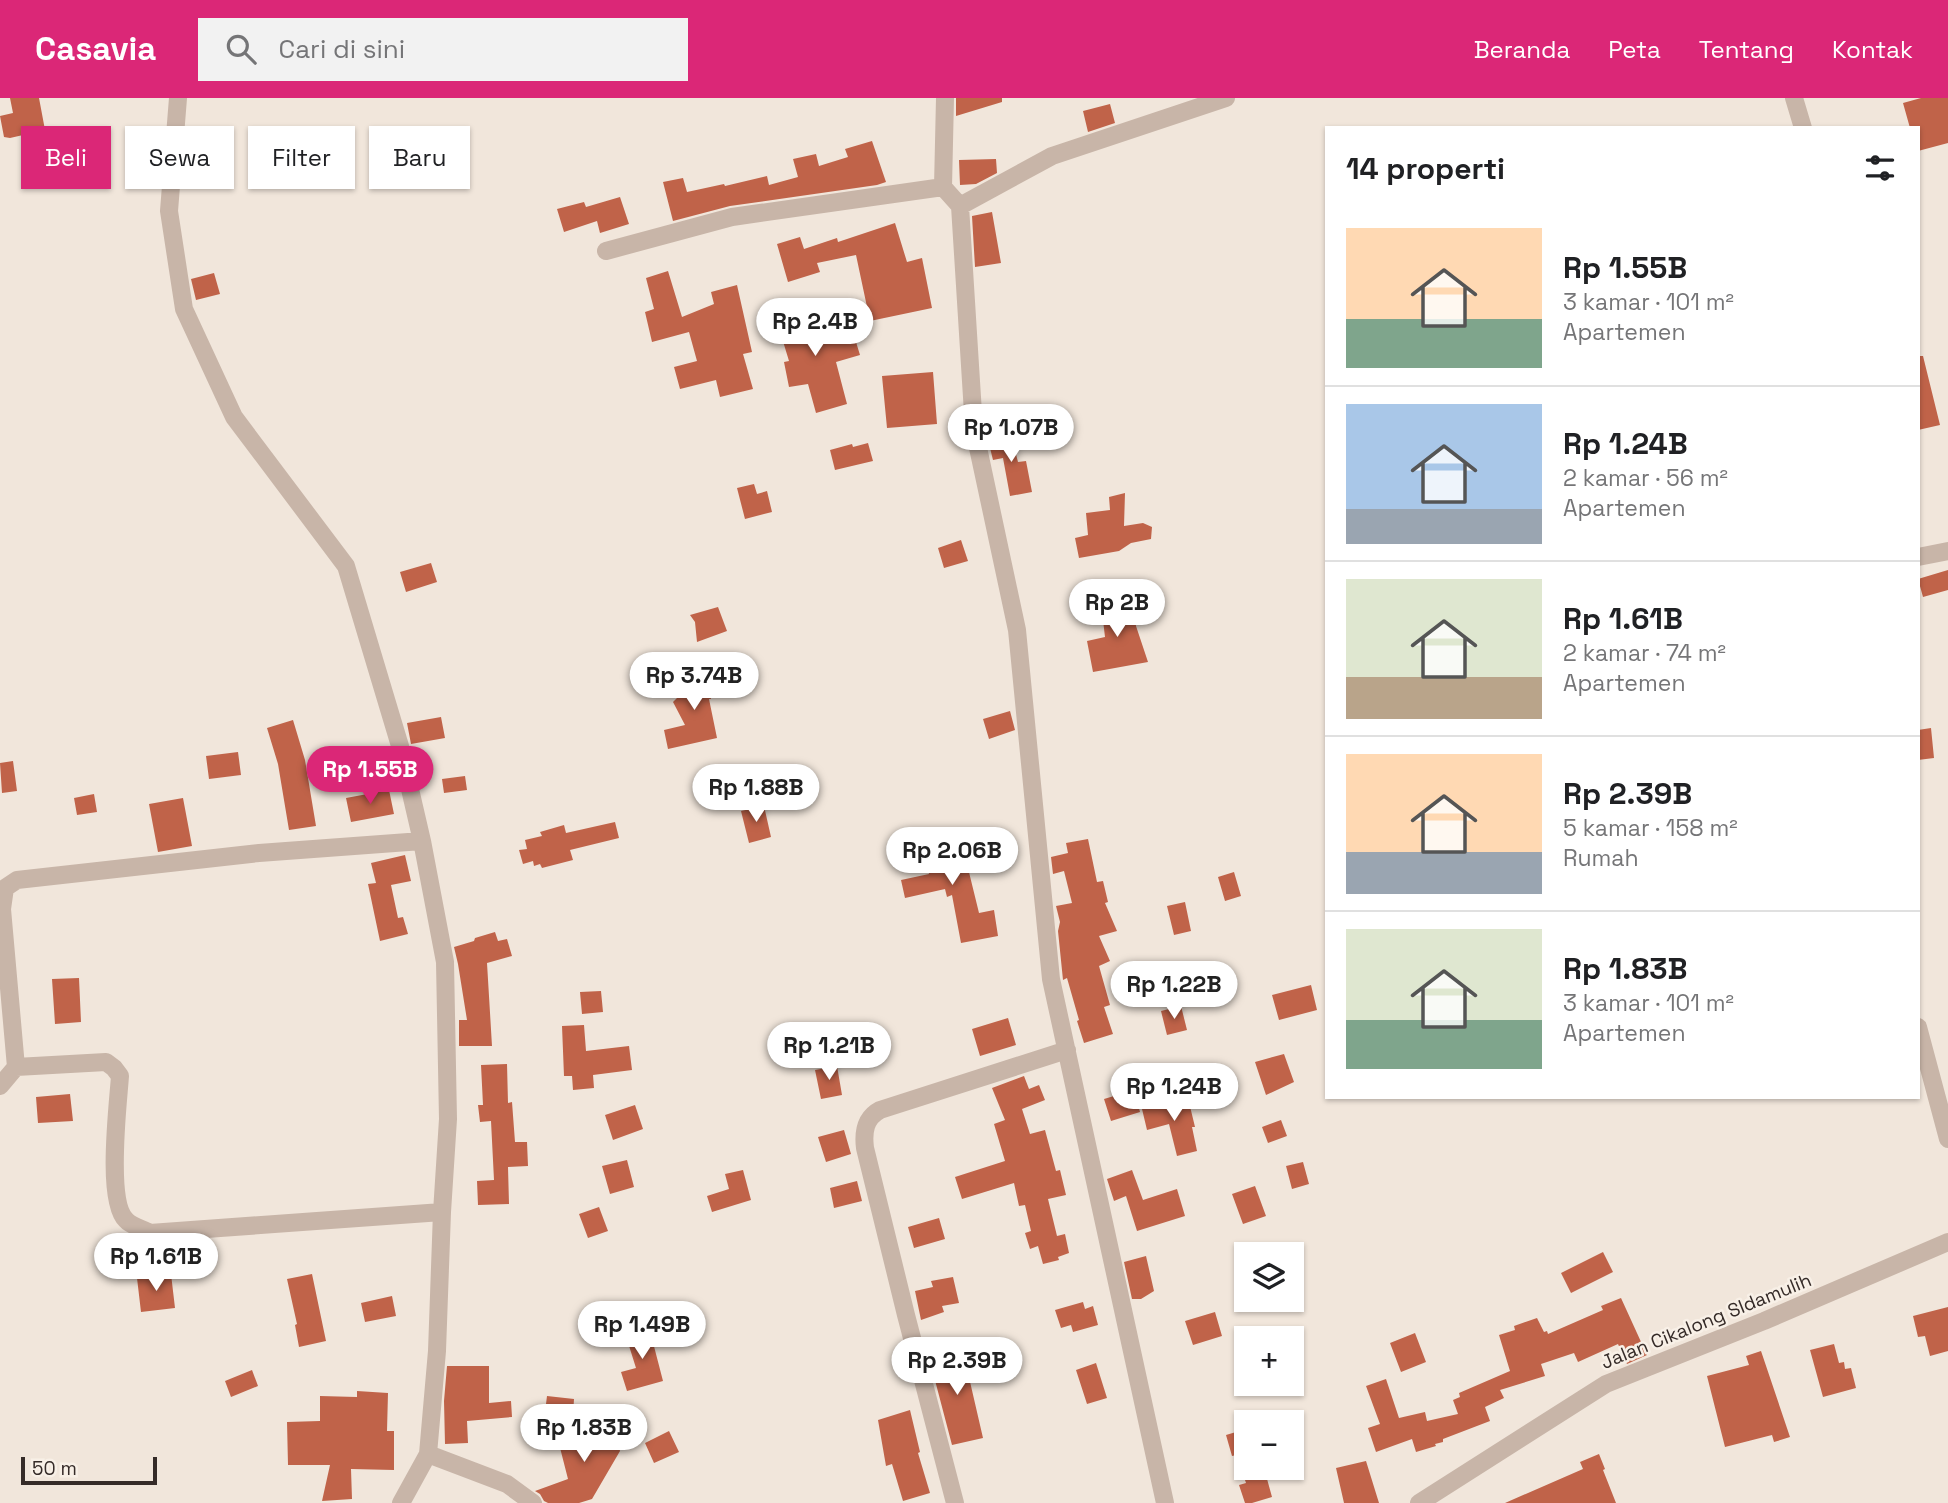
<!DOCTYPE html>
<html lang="id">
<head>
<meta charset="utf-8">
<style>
  body { margin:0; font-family:"Space Grotesk",sans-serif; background:#f2f2f2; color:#202124; height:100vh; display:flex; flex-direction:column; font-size:26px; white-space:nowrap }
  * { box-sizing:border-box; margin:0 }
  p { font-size:23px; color:#757577 }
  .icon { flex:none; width:38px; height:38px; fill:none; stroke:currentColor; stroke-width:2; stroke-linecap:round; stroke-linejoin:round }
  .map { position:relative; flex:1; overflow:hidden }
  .side { position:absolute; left:1325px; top:28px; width:595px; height:973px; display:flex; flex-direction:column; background:#fff; border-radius:0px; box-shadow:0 2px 5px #0004 }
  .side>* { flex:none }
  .top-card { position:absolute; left:21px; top:28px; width:665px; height:63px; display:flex; gap:14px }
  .tools { position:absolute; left:1234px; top:1144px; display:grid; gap:14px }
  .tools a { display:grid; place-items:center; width:70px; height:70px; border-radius:0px; background:#fff; box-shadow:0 2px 5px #0004; font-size:35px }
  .scale { position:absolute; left:21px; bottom:18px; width:136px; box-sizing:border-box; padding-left:7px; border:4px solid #352b28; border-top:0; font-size:19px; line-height:24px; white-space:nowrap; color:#352b28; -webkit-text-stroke:5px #f8f0e7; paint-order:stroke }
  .price { position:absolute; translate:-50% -60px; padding:0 16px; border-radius:24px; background:#fff; color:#222; font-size:23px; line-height:46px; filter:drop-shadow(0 2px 4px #0008) }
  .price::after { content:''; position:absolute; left:50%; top:42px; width:21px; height:16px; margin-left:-10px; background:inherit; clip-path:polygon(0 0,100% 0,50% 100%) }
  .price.on { background:#db2777; color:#fff }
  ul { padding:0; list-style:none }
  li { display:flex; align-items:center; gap:21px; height:175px; padding:0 21px }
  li+li { border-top:2px solid #e0e0e0 }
  li span { display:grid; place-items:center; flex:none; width:196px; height:140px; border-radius:0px; color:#555 }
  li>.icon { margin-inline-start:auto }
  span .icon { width:84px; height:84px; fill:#fffc; stroke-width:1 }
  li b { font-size:30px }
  h2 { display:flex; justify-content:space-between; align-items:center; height:84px; padding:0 21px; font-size:30px }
  .pill { padding:0 24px; border-radius:0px; background:#fff; box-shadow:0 2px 5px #0004; font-size:24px; line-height:63px }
  .pill.on { background:#db2777; color:#fff }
  header { display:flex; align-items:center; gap:42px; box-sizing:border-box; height:98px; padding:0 35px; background:#db2777; color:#fff }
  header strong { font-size:33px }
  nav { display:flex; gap:38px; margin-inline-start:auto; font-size:24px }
  .search { width:490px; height:63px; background:#f2f2f2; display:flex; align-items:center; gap:18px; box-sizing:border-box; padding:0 24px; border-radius:0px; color:#757577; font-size:26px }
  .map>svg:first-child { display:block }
</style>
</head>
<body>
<header>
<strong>Casavia</strong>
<div class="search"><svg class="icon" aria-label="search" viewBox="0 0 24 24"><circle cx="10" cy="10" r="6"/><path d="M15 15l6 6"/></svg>Cari di sini</div>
<nav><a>Beranda</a><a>Peta</a><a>Tentang</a><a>Kontak</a></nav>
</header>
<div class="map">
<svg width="1948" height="1405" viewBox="0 0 1948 1405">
  <rect width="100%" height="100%" fill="#f1e6db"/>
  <path fill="#c06349" d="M10 0H39L45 32 10 40 4 39 0 18 13 15Z
    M956 0H1002V4L956 18Z
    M1921 0H1948V45L1918 53V30H1910L1903 5Z
    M1110 6 1115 25 1088 34 1083 13Z
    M872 43 886 84 877 87 730 108 673 123 663 84 683 80 687 94 724 86 725 88 767 78 769 87 798 79 793 61 816 56 819 68 848 59 845 51Z
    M996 61 997 75 976 86 960 87 959 62Z
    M620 99 629 126 600 135 597 123 564 134 557 111 584 104 586 109Z
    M992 114 1001 165 975 169 972 118Z
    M895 125 907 164 922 160 932 210 870 223 856 157 817 165 820 174 788 184 777 146 800 139 804 151 837 140 838 144Z
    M668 173 682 219 714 206 711 194 737 187 752 254 743 256 753 291 720 299 716 282 680 291 674 269 697 263 689 234 652 244 645 214 654 211 646 180Z
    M214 175 220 196 196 202 191 181Z
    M806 209 815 241 852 231 860 257 836 264 847 306 816 315 808 286 789 289 784 264 789 263 775 217Z
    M1918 258H1923L1940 327 1918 332Z
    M933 274 937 326 887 330 882 278Z
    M1010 333 1018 364 1026 363 1032 394 1010 398 1003 360 993 362 988 342 1000 339 999 335Z
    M868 345 873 363 835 372 830 352 852 346 853 349Z
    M754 386 757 396 767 393 772 414 745 421 737 390Z
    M1125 395 1124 428 1143 425 1152 429 1151 441 1131 445 1119 453 1079 460 1075 440 1088 437 1086 415 1110 412 1109 399Z
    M961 442 968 463 944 470 938 450Z
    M431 465 437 484 406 494 400 474Z
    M1948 472V492L1923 499 1918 481Z
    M1123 499 1129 519H1135L1136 528 1148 564 1093 574 1087 543 1105 539 1103 522 1098 510H1101L1100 504Z
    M718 509 727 533 697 544 695 524 690 517Z
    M705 564 711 601H709L717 640 668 651 664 632 685 627 673 604 692 585 687 568Z
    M1010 613 1015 632 989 641 983 621Z
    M441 619 445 640 411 646 407 625Z
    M293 622 305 662 316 728 289 732 278 666 267 630Z
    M1931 630 1934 660 1918 662V632Z
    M238 654 241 677 209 681 206 658Z
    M13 663 17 693 2 695 0 665Z
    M465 678 467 692 444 695 442 681Z
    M389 692 394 716 351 724 346 700Z
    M94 696 97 714 77 717 74 700Z
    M183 700 192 748 158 754 149 706Z
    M764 708 771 739 749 745 741 713Z
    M615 724 619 740 570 752 573 762 542 770 540 766 534 768 533 763 523 766 519 752 527 751 525 742 542 738 540 734 564 727 566 735Z
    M955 734 963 767 967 766 979 815 994 812 998 838 961 845 952 797 947 799 945 791 905 800 901 782 929 776 921 743Z
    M1088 741 1097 784 1103 783 1108 804 1105 805 1117 833 1099 838 1110 863 1099 868 1110 907 1104 909 1113 936 1084 945 1077 923 1079 922 1067 880 1063 882 1058 833 1060 824 1056 808 1072 805 1064 773 1053 776 1051 759 1068 755 1066 745Z
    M405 757 411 783 391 787 398 820 403 819 408 836 380 843 368 786 376 785 371 765Z
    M1234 774 1241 798 1225 803 1218 779Z
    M1185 804 1191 833 1174 837 1167 808Z
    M495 834 498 843 507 841 512 858 487 865 492 948H459V922H467L458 866 454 849 474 843 475 840Z
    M79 880 81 924 55 926 52 881Z
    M1311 887 1317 912 1279 922 1272 897Z
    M601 893 603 914 582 916 580 894Z
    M1181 908 1187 932 1167 937 1161 913Z
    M1008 920 1016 947 980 958 972 931Z
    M584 927 586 953 629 948 632 972 593 977 594 990 573 992 572 978H564L562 928Z
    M1284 956 1294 984 1266 997 1255 964Z
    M507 966 508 1005 512 1004 515 1044H527L528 1068 508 1069 509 1106 478 1107 477 1083 494 1082 491 1023 480 1024 478 1007H483L481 967Z
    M837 968 842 997 821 1001 815 972Z
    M1024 978 1029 991 1039 987 1045 1002 1022 1011 1030 1036 1045 1032 1056 1073 1060 1072 1066 1097 1048 1101 1057 1138 1065 1136 1069 1155 1058 1159 1059 1162 1043 1166 1038 1148 1030 1151 1025 1135 1031 1133 1025 1107 1019 1108 1014 1085 962 1101 955 1079 1005 1063 994 1026 1005 1022 992 990Z
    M1134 992 1140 1014 1111 1023 1104 1001Z
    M70 996 73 1023 38 1025 36 999Z
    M1188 1000 1195 1029H1192L1197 1053 1177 1058 1169 1026 1147 1032 1142 1011Z
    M635 1007 643 1031 613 1042 605 1017Z
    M1281 1022 1287 1038 1268 1045 1262 1029Z
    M844 1032 851 1056 826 1064 818 1039Z
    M627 1062 634 1089 610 1096 602 1068Z
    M1303 1064 1309 1086 1292 1091 1286 1068Z
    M743 1072 751 1102 712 1114 707 1098 729 1091 725 1076Z
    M1132 1072 1143 1102 1177 1091 1185 1118 1137 1133 1126 1098 1114 1103 1107 1081Z
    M857 1083 862 1103 834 1110 830 1090Z
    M1255 1088 1266 1118 1243 1126 1232 1096Z
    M599 1109 608 1133 588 1140 579 1116Z
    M939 1120 945 1141 914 1150 908 1129Z
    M1603 1154 1613 1174 1571 1195 1561 1175Z
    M1146 1158 1154 1193 1141 1201H1132L1124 1164Z
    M171 1176 175 1210 141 1214 137 1180Z
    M312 1176 326 1243 299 1249 295 1227 297 1226 287 1181Z
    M953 1179 959 1205 942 1208 944 1214 921 1222 915 1193 933 1189 931 1183Z
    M392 1198 396 1218 365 1224 361 1205Z
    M1621 1200 1647 1257 1627 1266 1618 1246 1578 1264 1574 1255 1541 1266 1545 1278 1500 1292 1504 1300 1485 1309 1490 1323 1443 1341V1344L1435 1346 1436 1348 1416 1354 1412 1341 1376 1354 1368 1330 1380 1326 1366 1288 1386 1281 1399 1320 1425 1314 1427 1323 1458 1316 1453 1302 1460 1299 1459 1295 1510 1273 1499 1237 1515 1232 1514 1228 1537 1220 1544 1234 1547 1233 1548 1236 1603 1212 1601 1208Z
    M1083 1204 1085 1211 1093 1208 1098 1227 1073 1234 1071 1227 1061 1230 1055 1212Z
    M1948 1209V1253L1930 1258 1925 1238 1918 1239 1913 1218Z
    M1215 1214 1222 1238 1193 1247 1185 1223Z
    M649 1229 663 1283 627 1293 621 1274 636 1270 625 1235Z
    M1415 1235 1426 1264 1401 1274 1390 1245Z
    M1834 1246 1839 1265 1844 1264 1845 1271 1851 1270 1856 1290 1823 1299 1810 1252Z
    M962 1249 983 1340 952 1347 931 1267 940 1265 937 1254Z
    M1761 1253 1790 1339 1774 1344 1772 1337 1725 1349 1707 1278 1749 1267 1746 1258Z
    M1096 1265 1107 1300 1087 1306 1076 1272Z
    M447 1268H489V1305L511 1303 512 1319 467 1323 468 1345 445 1346 444 1303Z
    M252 1272 258 1288 231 1299 225 1283Z
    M357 1293 388 1295 387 1333H394V1372L351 1371 352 1401 322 1403 330 1367H288L287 1324 320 1323V1298L357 1299Z
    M547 1298 574 1301 573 1317 545 1314Z
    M910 1312 920 1354 918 1355 930 1395 903 1403 892 1366 886 1368 878 1322Z
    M613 1324 620 1353 592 1401 579 1405H548L544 1403 540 1396 535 1393 568 1381 557 1338Z
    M1246 1331V1355L1232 1358 1226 1337Z
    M669 1333 679 1354 654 1365 645 1345Z
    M1599 1356 1605 1371 1603 1372 1616 1405H1505L1583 1371 1580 1364Z
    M1366 1363 1379 1405H1344L1336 1370Z
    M1264 1370 1272 1399 1252 1405H1245L1239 1387 1246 1385 1243 1376Z"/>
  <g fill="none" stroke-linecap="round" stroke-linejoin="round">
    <path stroke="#c8b5a8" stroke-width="18" d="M945 0 943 89 960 108 974 331 1017 532 1051 881 1165 1405
      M1794 0 1803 30
      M960 108 1052 58 1226 0
      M606 153 732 119 943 89
      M1918 459 1948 453
      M422 743 445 864 448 1021 442 1114
      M1918 929 1948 1041
      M16 969 2 811 5 790 17 782 259 755 422 743 400 648 346 468 234 319 184 211 169 113 178 0
      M0 988 16 969 106 964 114 970 120 978C118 1007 106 1103 126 1122 131 1128 143 1131 150 1135L442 1114 437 1253 428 1356 401 1405
      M428 1356 507 1386 533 1405
      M955 1405 906 1217 865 1050C863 1034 865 1020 880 1012L1067 952
      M1419 1405 1606 1286 1764 1223 1948 1144"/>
  </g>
  <g text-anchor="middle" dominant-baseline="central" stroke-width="5" stroke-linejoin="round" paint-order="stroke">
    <g font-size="19" fill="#352b28" stroke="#f8f0e7">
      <text transform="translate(1706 1223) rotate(-22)">Jalan Cikalong SIdamulih</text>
    </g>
  </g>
</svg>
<div class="tools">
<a><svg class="icon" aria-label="layers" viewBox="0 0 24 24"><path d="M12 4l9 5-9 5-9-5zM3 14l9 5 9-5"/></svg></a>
<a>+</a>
<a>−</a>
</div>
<div class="scale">50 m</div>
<b class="price" style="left:815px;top:260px">Rp 2.4B</b>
<b class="price" style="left:1011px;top:366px">Rp 1.07B</b>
<b class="price" style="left:1117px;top:541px">Rp 2B</b>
<b class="price" style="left:694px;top:614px">Rp 3.74B</b>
<b class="price on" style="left:370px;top:708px">Rp 1.55B</b>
<b class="price" style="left:756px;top:726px">Rp 1.88B</b>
<b class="price" style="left:952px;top:789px">Rp 2.06B</b>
<b class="price" style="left:1174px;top:923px">Rp 1.22B</b>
<b class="price" style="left:829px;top:984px">Rp 1.21B</b>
<b class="price" style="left:1174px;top:1025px">Rp 1.24B</b>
<b class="price" style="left:156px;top:1195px">Rp 1.61B</b>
<b class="price" style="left:642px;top:1263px">Rp 1.49B</b>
<b class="price" style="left:957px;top:1299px">Rp 2.39B</b>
<b class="price" style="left:584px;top:1366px">Rp 1.83B</b>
<div class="top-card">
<a class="pill on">Beli</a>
<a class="pill">Sewa</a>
<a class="pill">Filter</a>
<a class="pill">Baru</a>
</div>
<section class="side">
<h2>14 properti<svg class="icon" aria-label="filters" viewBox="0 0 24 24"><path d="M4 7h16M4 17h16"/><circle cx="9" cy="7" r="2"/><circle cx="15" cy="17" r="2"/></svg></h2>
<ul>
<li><span style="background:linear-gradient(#ffd9b3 65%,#7fa58c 0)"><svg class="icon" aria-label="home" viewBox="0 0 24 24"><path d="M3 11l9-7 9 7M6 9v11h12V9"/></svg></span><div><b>Rp 1.55B</b><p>3 kamar · 101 m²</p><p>Apartemen</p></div></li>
<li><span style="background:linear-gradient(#a9c7e8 75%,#9aa5b1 0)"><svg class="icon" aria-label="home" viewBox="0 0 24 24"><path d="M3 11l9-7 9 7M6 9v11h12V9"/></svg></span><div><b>Rp 1.24B</b><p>2 kamar · 56 m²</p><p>Apartemen</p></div></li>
<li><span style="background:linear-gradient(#dfe7d0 70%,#b9a48a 0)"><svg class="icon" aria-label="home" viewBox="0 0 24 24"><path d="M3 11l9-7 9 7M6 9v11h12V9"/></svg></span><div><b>Rp 1.61B</b><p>2 kamar · 74 m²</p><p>Apartemen</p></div></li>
<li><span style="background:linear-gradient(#ffd9b3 70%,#9aa5b1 0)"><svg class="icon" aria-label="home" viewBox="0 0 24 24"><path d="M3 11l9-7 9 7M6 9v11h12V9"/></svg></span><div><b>Rp 2.39B</b><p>5 kamar · 158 m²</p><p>Rumah</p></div></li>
<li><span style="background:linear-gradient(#dfe7d0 65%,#7fa58c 0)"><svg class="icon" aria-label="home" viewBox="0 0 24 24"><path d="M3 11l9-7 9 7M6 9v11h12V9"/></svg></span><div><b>Rp 1.83B</b><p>3 kamar · 101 m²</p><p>Apartemen</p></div></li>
</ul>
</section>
</div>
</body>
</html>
